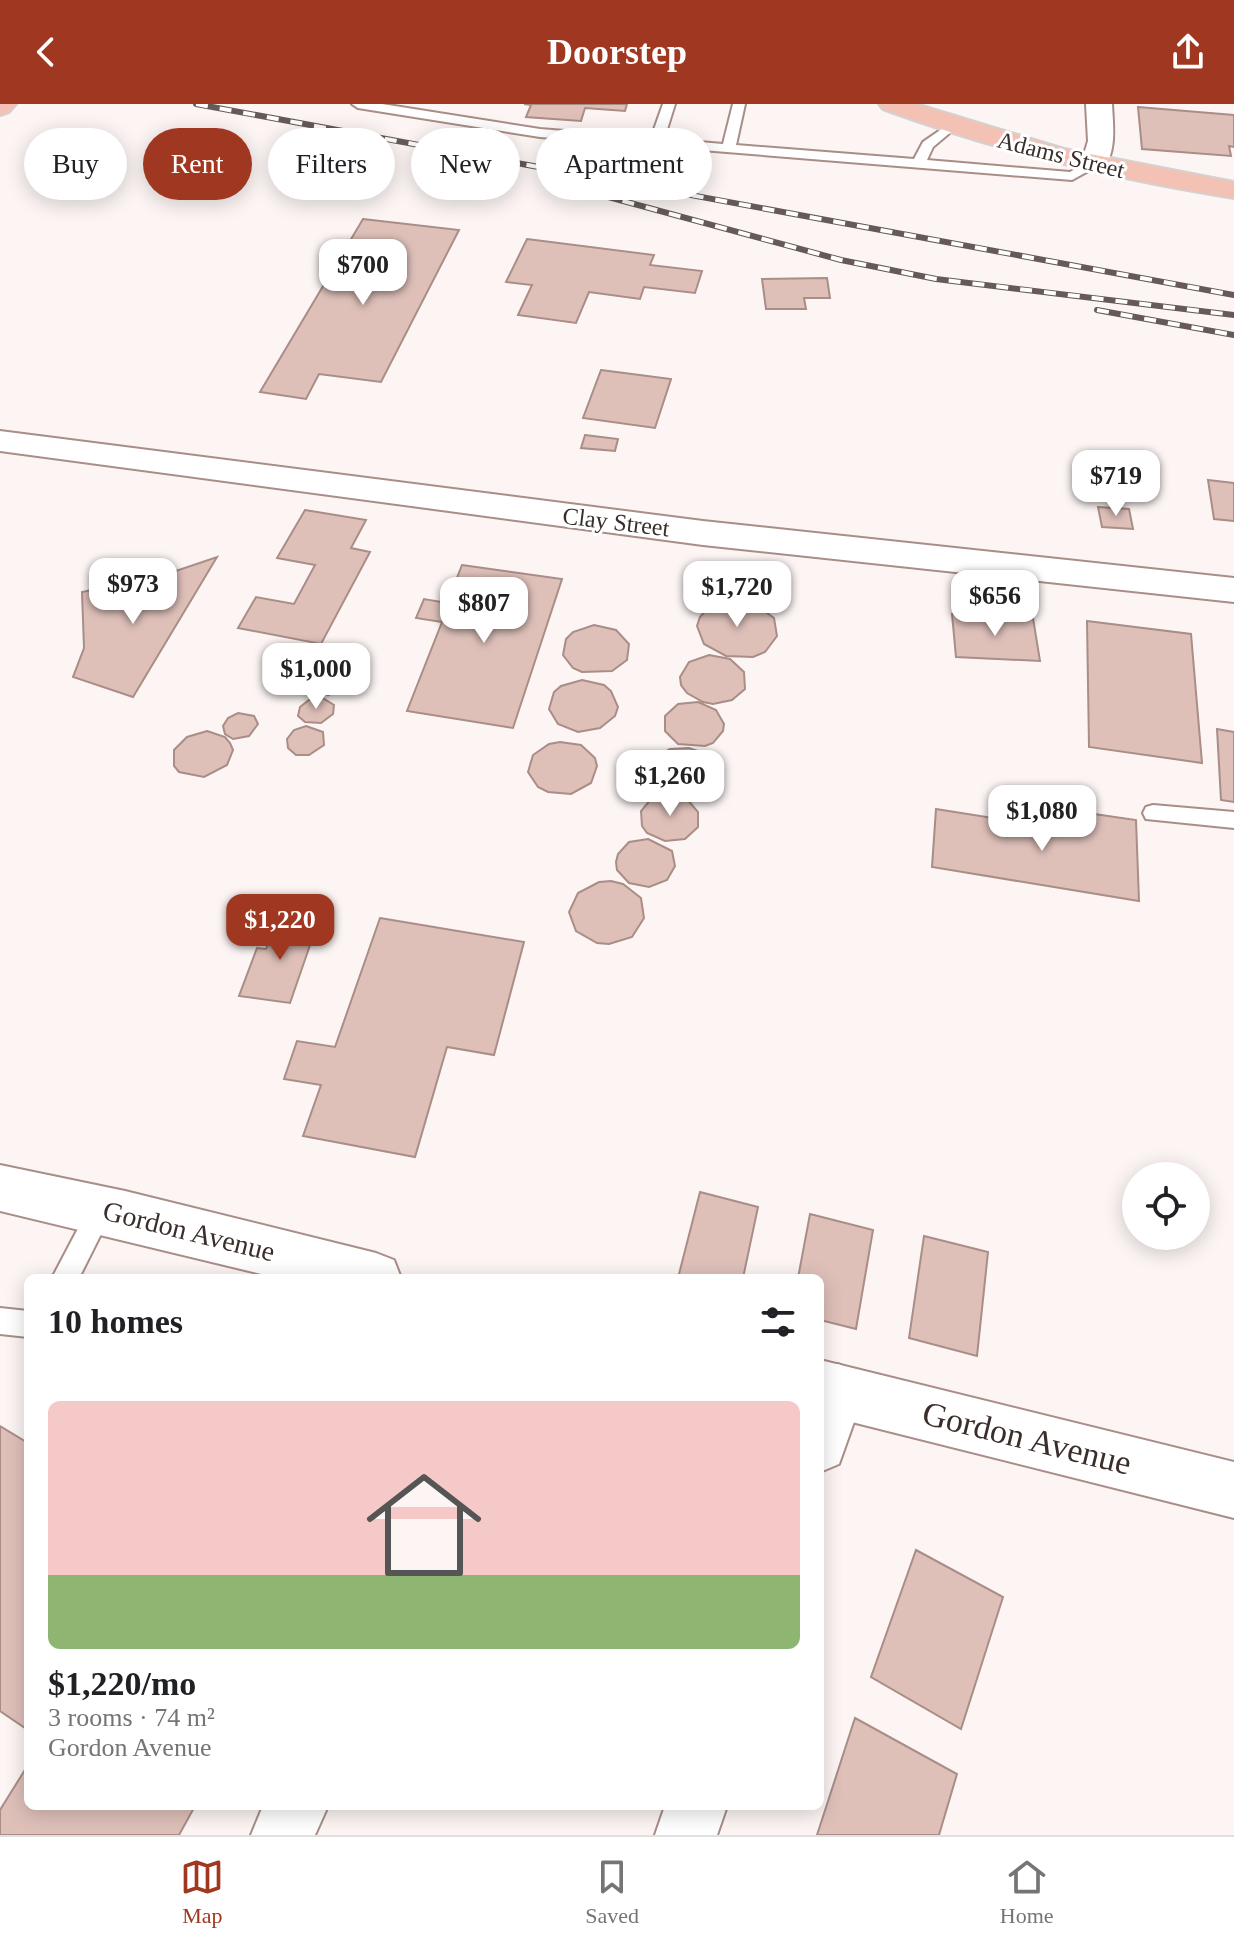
<!DOCTYPE html>
<html lang="en">
<head>
<meta charset="utf-8">
<style>
  body { margin:0; font-family:Georgia,serif; background:#f2f2f2; color:#202124; height:100vh; display:flex; flex-direction:column; font-size:30px; white-space:nowrap }
  * { box-sizing:border-box; margin:0 }
  p { font-size:26px; color:#757577 }
  .icon { flex:none; width:44px; height:44px; fill:none; stroke:currentColor; stroke-width:2; stroke-linecap:round; stroke-linejoin:round }
  .map { position:relative; flex:1; overflow:hidden }
  .details { position:absolute; left:24px; top:1170px; width:800px; height:536px; display:flex; flex-direction:column; background:#fff; border-radius:12px; box-shadow:0 4px 20px #0003 }
  .details>* { flex:none }
  .banner { position:absolute; left:24px; top:24px; width:800px; height:72px; display:flex; gap:16px }
  .buttons { position:absolute; left:1122px; top:1058px; display:grid; gap:16px }
  .buttons a { display:grid; place-items:center; width:88px; height:88px; border-radius:50%; background:#fff; box-shadow:0 4px 20px #0003; font-size:40px }
  .price { position:absolute; translate:-50% -68px; padding:0 18px; border-radius:16px; background:#fff; color:#222; font-size:26px; line-height:52px; filter:drop-shadow(0 2px 4px #0008) }
  .price::after { content:''; position:absolute; left:50%; top:48px; width:24px; height:18px; margin-left:-12px; background:inherit; clip-path:polygon(0 0,100% 0,50% 100%) }
  .price.selected { background:#a03721; color:#fff }
  ul { padding:0; list-style:none }
  li { display:grid; align-content:center; gap:16px; height:424px; padding:0 24px }
  li span { display:grid; place-items:center; height:248px; border-radius:12px; color:#555 }
  li>.icon { margin-inline-start:auto }
  span .icon { width:144px; height:144px; fill:#fffc; stroke-width:1 }
  li b { font-size:34px }
  h2 { display:flex; justify-content:space-between; align-items:center; height:96px; padding:0 24px; font-size:34px }
  .chip { padding:0 28px; border-radius:36px; background:#fff; box-shadow:0 4px 20px #0003; font-size:28px; line-height:72px }
  .chip.selected { background:#a03721; color:#fff }
  header { display:flex; justify-content:space-between; align-items:center; height:104px; padding:0 24px; background:#a03721; color:#fff; font-size:36px; font-weight:700 }
  .dock { display:flex; justify-content:space-around; align-items:center; height:112px; border-top:2px solid #e0e0e0; background:#fff; font-size:22px; color:#757577 }
  .dock a { display:grid; justify-items:center; gap:4px }
  .dock .selected { color:#a03721 }
  .map>svg:first-child { display:block }
</style>
</head>
<body>
<header><svg class="icon" aria-label="back" viewBox="0 0 24 24"><path d="M15 5l-7 7 7 7"/></svg>Doorstep<svg class="icon" aria-label="share" viewBox="0 0 24 24"><path d="M12 15V3M7 8l5-5 5 5M5 13v7h14v-7"/></svg></header>
<div class="map">
<svg width="1234" height="1731" viewBox="0 0 1234 1731">
  <rect width="100%" height="100%" fill="#fcf5f4"/>
  <path fill="#dec0b9" stroke="#a98d86" stroke-width="2" d="M524 0H627L625 7 585 4 581 17 526 13 531 1Z
    M1138 3 1234 11V43L1229 42 1231 52 1142 45Z
    M363 115 459 126 381 278 319 270 306 295 260 288Z
    M527 135 654 151 650 161 702 167 695 189 644 183 640 195 589 188 576 219 518 211 532 181 506 178Z
    M827 174 830 194H804L806 205H766L762 175Z
    M601 266 671 275 655 324 583 314Z
    M585 331 618 335 615 347 581 344Z
    M1208 376 1234 379V417L1214 415Z
    M1098 403 1129 405 1133 425 1102 423Z
    M305 406 366 416 351 444 370 448 321 540 238 524 256 493 294 500 315 461 277 454Z
    M217 453 133 593 73 573 84 544 82 488 164 471Z
    M462 461 562 475 513 624 407 607 442 518 416 514 424 495 447 499Z
    M729 497 755 500 774 514 777 532 765 548 753 553 726 552 704 540 697 522 700 513 707 505Z
    M952 510 1033 514 1040 557 956 553Z
    M1087 517 1191 530 1202 659 1089 643Z
    M594 521 616 526 629 540 627 556 612 567 582 568 573 564 563 551 566 535 573 528Z
    M709 551 730 555 744 568 745 585 732 596 713 600 703 598 687 589 681 581 680 573 689 558Z
    M337 566 349 574 344 586 328 591 315 586 316 573 325 567Z
    M582 576 604 581 611 587 618 603 615 612 600 624 578 628 558 620 549 605 554 588 561 582Z
    M321 593 334 601 333 610 321 619 305 618 298 612 300 603 309 596Z
    M698 598 716 606 724 620 723 627 713 639 705 642 678 640 665 627V612L678 600Z
    M238 609 254 612 258 620 249 632 233 635 225 630 223 622 228 614Z
    M306 622 323 628 324 641 309 651H296L288 644 287 635 294 626Z
    M1217 625 1234 628V698L1221 696Z
    M207 627 225 633 230 639 233 646 227 661 204 673 179 668 174 662V646L187 633Z
    M560 638 581 641 595 654 597 662 591 679 571 690 548 688 538 683 528 668 533 651 549 640Z
    M689 644 698 647 709 659 711 666 705 681 688 689H677L659 681 652 667 656 653 670 645Z
    M660 691 687 695 698 708V723L685 735 665 737 647 729 642 722 641 707 651 695Z
    M936 705 1087 729V709L1136 716 1139 797 932 763Z
    M648 735 672 747 675 762 667 776 649 783 629 779 617 766 616 758 618 750 629 738Z
    M611 777 623 780 641 794 644 814 632 833 609 840 597 839 576 827 569 808 578 789 599 778Z
    M278 813 318 818 290 899 239 892 257 844 266 845Z
    M380 814 524 838 494 951 447 943 415 1053 303 1032 321 981 284 975 297 937 335 943Z
    M700 1088 758 1103 743 1174H678Z
    M810 1110 873 1126 856 1225 820 1216V1174H798Z
    M924 1132 988 1148 977 1252 909 1234Z
    M0 1322 28 1339V1626L0 1607Z
    M916 1446 1003 1493 961 1625 871 1573Z
    M855 1614 957 1670 939 1731H817Z
    M28 1661V1702H195L179 1731H0V1706Z"/>
  <g fill="none" stroke-linecap="round" stroke-linejoin="round">
    <defs>
      <path id="lane" d="M352 0H382L540 25 651 34 663 0H675L664 35 723 40 733 0H745L736 41 914 55 923 38 952 18 958 22 933 43 927 56 1070 68 1089 57 1101 60 1072 76 540 33 358 4Z
        M1153 701 1234 708V724L1146 715 1143 709 1146 703Z
        M101 1094 110 1098 113 1106 79 1174H52L92 1098Z
        M0 1204 28 1207V1233L0 1230Z"/>
      <path id="street" d="M1086 0H1112C1113 22 1117 46 1103 66H1085L1081 60 1088 37Z
        M838 1260 857 1268 865 1287 839 1360 820 1368V1268Z
        M263 1702H328L315 1731H251Z
        M665 1702H727L717 1731H655Z"/>
      <path id="secondary" d="M0 327 703 417 1234 474V498L703 441 0 347Z
        M0 1061 125 1087 376 1149 394 1156 401 1174H278L0 1107Z
        M820 1256 1234 1358V1414L820 1310Z"/>
      <path id="primary" d="M0 0H16L9 8 0 11Z
        M879 0H916L1064 45 1234 78V94C1114 75 997 47 883 5Z"/>
    </defs>
    <use href="#lane" stroke="#a98d87" stroke-width="4"/>
    <use href="#street" stroke="#a98d87" stroke-width="4"/>
    <use href="#secondary" stroke="#a98d87" stroke-width="4"/>
    <use href="#primary" stroke="#d4d1d0" stroke-width="4"/>
    <use href="#lane" fill="#fff" fill-rule="evenodd"/>
    <use href="#street" fill="#fff" fill-rule="evenodd"/>
    <use href="#secondary" fill="#fff" fill-rule="evenodd"/>
    <use href="#primary" fill="#f4c1b5" fill-rule="evenodd"/>
    <defs>
      <path id="rail" d="M196 0 1234 191
        M553 78 841 156 936 175 1234 211
        M1097 206 1234 231"/>
    </defs>
    <use href="#rail" stroke="#655a57" stroke-width="6"/>
    <use href="#rail" stroke="#fff" stroke-width="4" stroke-dasharray="12" stroke-linecap="butt"/>
  </g>
  <g text-anchor="middle" dominant-baseline="central" stroke-width="6" stroke-linejoin="round" paint-order="stroke">
    <g font-size="24" fill="#3a2e2b" stroke="#fff">
      <text transform="translate(1061 51) rotate(14)">Adams Street</text>
      <text transform="translate(616 418) rotate(7)">Clay Street</text>
    </g>
    <g font-size="28" fill="#3a2e2b" stroke="#fff">
      <text transform="translate(189 1127) rotate(14)">Gordon Avenue</text>
    </g>
    <g font-size="34" fill="#3a2e2b" stroke="#fff">
      <text transform="translate(1027 1334) rotate(14)">Gordon Avenue</text>
    </g>
  </g>
</svg>
<div class="buttons">
<a><svg class="icon" aria-label="locate" viewBox="0 0 24 24"><circle cx="12" cy="12" r="6"/><path d="M12 2v4M12 18v4M2 12h4M18 12h4"/></svg></a>
</div>
<b class="price" style="left:363px;top:203px">$700</b>
<b class="price" style="left:1116px;top:414px">$719</b>
<b class="price" style="left:133px;top:522px">$973</b>
<b class="price" style="left:737px;top:525px">$1,720</b>
<b class="price" style="left:995px;top:534px">$656</b>
<b class="price" style="left:484px;top:541px">$807</b>
<b class="price" style="left:316px;top:607px">$1,000</b>
<b class="price" style="left:670px;top:714px">$1,260</b>
<b class="price" style="left:1042px;top:749px">$1,080</b>
<b class="price selected" style="left:280px;top:858px">$1,220</b>
<div class="banner">
<a class="chip">Buy</a>
<a class="chip selected">Rent</a>
<a class="chip">Filters</a>
<a class="chip">New</a>
<a class="chip">Apartment</a>
</div>
<section class="details">
<h2>10 homes<svg class="icon" aria-label="filters" viewBox="0 0 24 24"><path d="M4 7h16M4 17h16"/><circle cx="9" cy="7" r="2"/><circle cx="15" cy="17" r="2"/></svg></h2>
<ul>
<li><span style="background:linear-gradient(#f6c9c9 70%,#8fb573 0)"><svg class="icon" aria-label="home" viewBox="0 0 24 24"><path d="M3 11l9-7 9 7M6 9v11h12V9"/></svg></span><div><b>$1,220/mo</b><p>3 rooms · 74 m²</p><p>Gordon Avenue</p></div></li>
</ul>
</section>
</div>
<nav class="dock">
<a class="selected"><svg class="icon" aria-label="map" viewBox="0 0 24 24"><path d="M3 6l6-2 6 2 6-2v14l-6 2-6-2-6 2zM9 4v14M15 6v14"/></svg>Map</a>
<a><svg class="icon" aria-label="saved" viewBox="0 0 24 24"><path d="M7 4h10v16l-5-4-5 4z"/></svg>Saved</a>
<a><svg class="icon" aria-label="home" viewBox="0 0 24 24"><path d="M3 11l9-7 9 7M6 9v11h12V9"/></svg>Home</a>
</nav>
</body>
</html>
